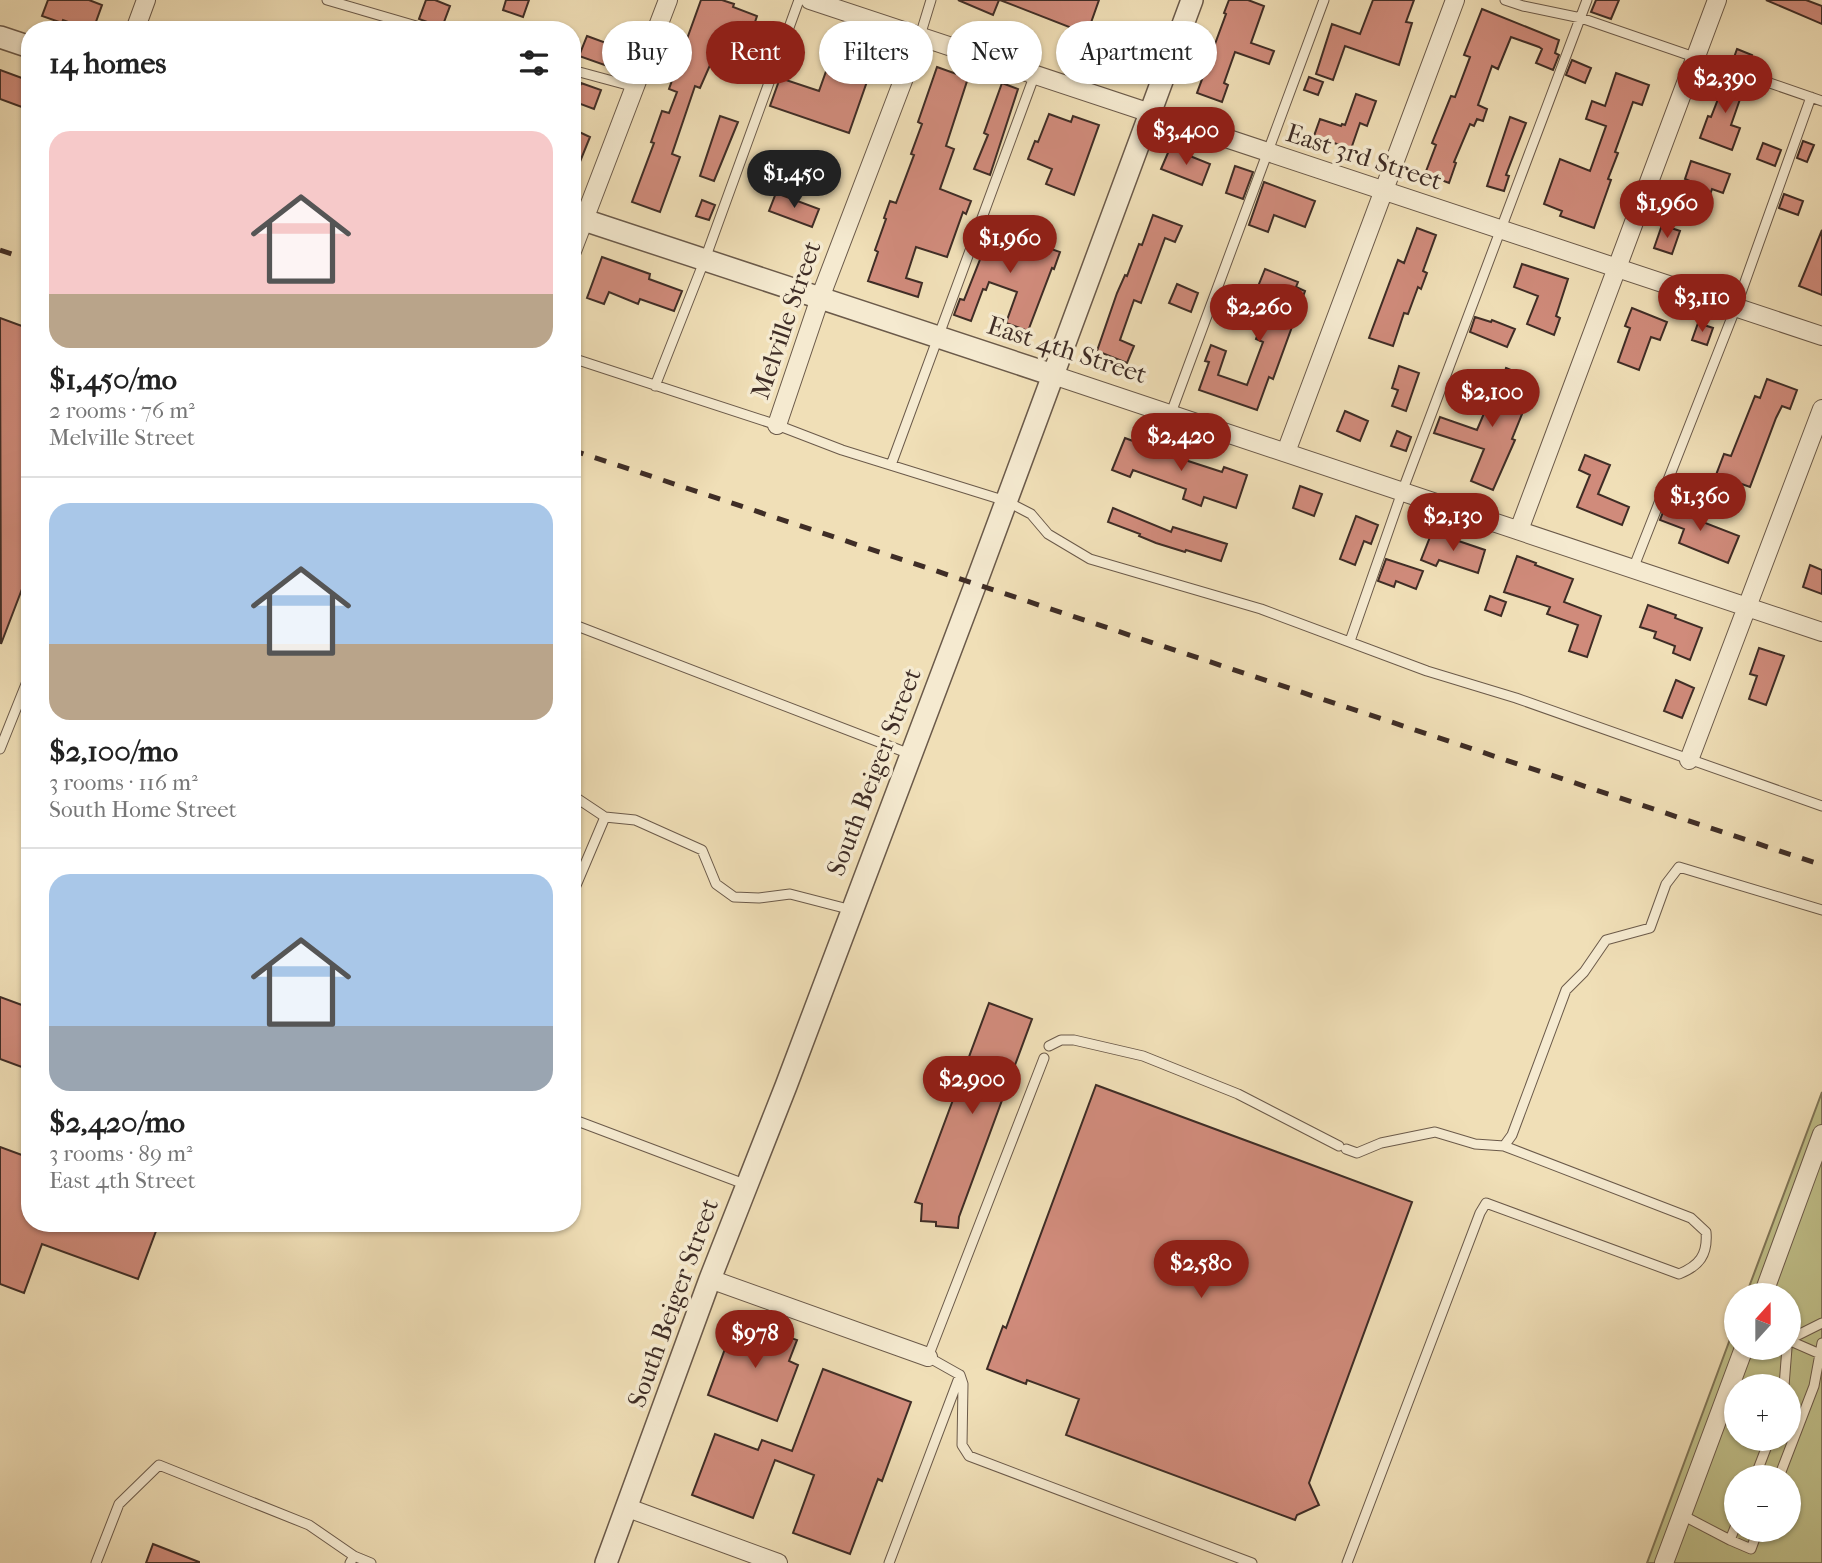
<!DOCTYPE html>
<html lang="en">
<head>
<meta charset="utf-8">
<style>
  body { margin:0; font-family:"IM FELL French Canon",serif; background:#f2f2f2; color:#222; height:100vh; display:flex; flex-direction:column; font-size:26px; white-space:nowrap }
  * { box-sizing:border-box; margin:0 }
  p { font-size:23px; color:#767676 }
  .icon { flex:none; width:38px; height:38px; fill:none; stroke:currentColor; stroke-width:2; stroke-linecap:round; stroke-linejoin:round }
  .map { position:relative; flex:1; overflow:hidden }
  .sheet { position:absolute; left:21px; top:21px; width:560px; height:1211px; display:flex; flex-direction:column; background:#fff; border-radius:28px; box-shadow:0 2px 5px #0004 }
  .sheet>* { flex:none }
  .top-card { position:absolute; left:602px; top:21px; width:665px; height:63px; display:flex; gap:14px }
  .needle { width:46px; rotate:21deg }
  .tools { position:absolute; left:1724px; top:1283px; display:grid; gap:14px }
  .tools a { display:grid; place-items:center; width:77px; height:77px; border-radius:50%; background:#fff; box-shadow:0 2px 5px #0004; font-size:35px }
  .price { position:absolute; translate:-50% -60px; padding:0 16px; border-radius:24px; background:#8f2418; color:#fff; font-size:23px; line-height:46px; filter:drop-shadow(0 2px 4px #0008) }
  .price::after { content:''; position:absolute; left:50%; top:42px; width:21px; height:16px; margin-left:-10px; background:inherit; clip-path:polygon(0 0,100% 0,50% 100%) }
  .price.selected { background:#222; color:#fff }
  ul { padding:0; list-style:none }
  li { display:grid; align-content:center; gap:14px; height:371px; padding:0 28px }
  li+li { border-top:2px solid #e0e0e0 }
  li span { display:grid; place-items:center; height:217px; border-radius:21px; color:#555 }
  li>.icon { margin-inline-start:auto }
  span .icon { width:126px; height:126px; fill:#fffc; stroke-width:1 }
  li b { font-size:30px }
  h2 { display:flex; justify-content:space-between; align-items:center; height:84px; padding:0 28px; font-size:30px }
  .chip { padding:0 24px; border-radius:32px; background:#fff; box-shadow:0 2px 5px #0004; font-size:24px; line-height:63px }
  .chip.selected { background:#8f2418; color:#fff }
  .map>svg:first-child { display:block }
</style>
</head>
<body>
<div class="map">
<svg width="1822" height="1563" viewBox="0 0 1822 1563">
  <rect width="100%" height="100%" fill="#f0dfb7"/>
  <filter id="stains"><feTurbulence type="fractalNoise" baseFrequency=".00286" numOctaves="4"/><feColorMatrix values="0 0 0 0 .2 0 0 0 0 .09 0 0 0 0 .02 0 0 0 .5 -.17"/></filter>
  <radialGradient id="worn" r=".72"><stop offset=".6" stop-color="#630" stop-opacity="0"/><stop offset="1" stop-color="#630" stop-opacity=".3"/></radialGradient>
  <path fill="#c0c08a" stroke="#807658" stroke-width="2" fill-rule="evenodd" d="M1822 1092V1563H1647L1736 1323V1348H1788V1295H1746ZM1736 1386H1788V1438H1736ZM1736 1477H1788V1530H1736Z"/>
  <path fill="#d08b7b" stroke="#3f2d26" stroke-width="2" d="M48 0H89L102 5 93 30H90L63 20 62 23 42 16Z
    M426 0H435L450 6 441 30H437L433 24 419 19Z
    M506 0H529L523 17 503 10Z
    M701 0H722L734 4 733 7 757 16 751 34 733 29 723 59 714 56 700 88 695 86 672 154 680 157 660 212 632 202 654 143 651 142 662 111 669 113 677 92 669 89Z
    M958 0H999L993 15Z
    M1000 0H1099L1087 34Z
    M1229 0H1248L1264 6 1251 43 1274 51 1269 64 1235 52 1224 83 1228 85 1222 102 1197 93 1226 14 1224 13Z
    M1373 0H1414L1406 22 1412 23 1399 65 1345 46 1333 80 1316 74 1332 24 1360 34Z
    M1596 0H1619L1611 19 1591 12Z
    M1766 0H1806L1822 6V24Z
    M1482 9 1559 40 1555 53 1559 55 1553 70 1536 63 1542 49 1539 47 1511 37 1498 69 1492 66 1478 105 1487 109 1483 121 1477 119 1474 126 1470 124 1454 162 1456 163 1449 183 1425 174 1436 145 1432 143 1451 96 1455 97 1470 57 1464 55Z
    M840 32 869 42 861 66 871 70 849 133 770 106 780 78 819 91Z
    M587 36 620 48 613 68 579 56Z
    M1737 49 1752 55 1747 68 1732 63Z
    M1572 60 1591 68 1585 83 1566 75Z
    M937 67 968 78 946 146 954 149 940 189 971 201 966 214 963 212 947 257 916 247 906 278 922 283 918 297 868 281 878 252 875 250 886 219 884 218 890 201 896 203 914 155 911 154 922 124 918 122Z
    M0 70 30 81V110L0 99Z
    M1616 73 1649 85 1642 105 1633 102 1615 152 1618 153 1608 179 1611 180 1594 228 1560 216 1562 211 1544 204 1560 159 1590 171 1606 126 1586 119 1592 101 1605 106Z
    M1727 76 1746 82 1731 125 1740 128 1732 150 1700 138 1708 116 1711 117Z
    M1309 77 1323 82 1318 95 1304 90Z
    M581 83 601 90 594 109 575 102Z
    M1002 83 1018 89 990 175 974 169 988 135 984 133Z
    M1356 94 1376 101 1367 126 1360 123 1351 149 1314 136 1320 119 1341 126 1342 124 1345 125Z
    M1049 114 1071 122 1073 116 1099 125 1074 195 1046 184 1052 169 1028 159 1035 141 1038 142Z
    M720 116 738 122 714 181 700 176Z
    M1510 117 1526 123 1506 175 1509 176 1504 191 1487 186Z
    M577 131 590 137 573 179 572 143Z
    M1803 141 1814 145 1807 162 1797 158Z
    M1763 143 1781 150 1775 166 1757 159Z
    M1170 148 1210 164 1202 185 1161 169Z
    M1691 161 1730 174 1723 193 1712 189 1702 218 1679 210 1690 181 1685 179Z
    M1235 166 1253 172 1243 199 1226 193Z
    M1264 182 1315 201 1305 227 1274 215 1268 232 1249 225Z
    M776 193 819 209 812 227 769 211Z
    M1784 194 1803 201 1798 215 1779 208Z
    M702 200 715 205 709 220 696 216Z
    M1153 215 1182 226 1175 242 1165 238 1141 303 1134 300 1120 340 1134 346 1127 363 1097 351 1117 293 1125 275 1127 276 1139 244 1142 245Z
    M988 223 1004 230 1003 232 1060 252 1054 269 1052 268 1028 331 1006 323 1017 292 989 282 986 290 983 289 971 321 954 315 960 299 964 300 983 252 978 250Z
    M1662 225 1680 231 1672 254 1654 248Z
    M1417 228 1436 235 1423 271 1427 273 1421 289 1418 287 1408 314 1404 313 1393 346 1369 338 1398 260 1404 263Z
    M1822 230V295L1799 286Z
    M602 257 650 274 649 279 682 291 674 311 640 299 638 304 609 292 604 304 587 298Z
    M1522 264 1568 279 1556 316 1560 318 1554 335 1527 324 1538 296 1514 287Z
    M1265 269 1298 282 1296 287 1305 291 1273 379 1269 377 1257 410 1199 390 1209 362 1205 361 1211 345 1226 351 1218 375 1247 385 1263 342 1256 339 1268 305 1263 302 1266 293 1257 289Z
    M1177 284 1198 293 1191 312 1169 303Z
    M1632 308 1667 322 1660 340 1651 337 1639 370 1618 362 1630 328 1625 326Z
    M1475 317 1491 322 1492 320 1515 329 1507 347 1470 332Z
    M0 318 30 329V568L1 644Z
    M1698 323 1713 328 1707 345 1692 340Z
    M1399 366 1419 373 1406 411 1392 406 1398 390 1392 388Z
    M1506 368 1530 378 1517 412 1522 414 1512 439 1515 440 1493 490 1471 481 1484 449 1434 433 1440 417 1477 430 1493 392 1498 394Z
    M1767 379 1797 390 1790 409 1782 406 1776 418 1750 487 1716 475 1724 454 1731 456 1755 396 1760 398Z
    M1345 411 1368 421 1360 441 1337 431Z
    M1397 431 1411 437 1406 451 1391 446Z
    M1125 438 1162 452 1164 445 1184 452 1182 459 1222 472 1224 467 1247 475 1236 508 1204 497 1201 506 1183 499 1186 489 1133 470 1130 477 1112 470Z
    M1585 455 1610 465 1598 494 1629 507 1622 525 1577 507 1590 475 1579 470Z
    M1300 486 1322 494 1314 516 1293 508Z
    M1669 497 1686 503 1682 514 1739 536 1728 563 1679 543 1684 529 1660 520Z
    M1113 508 1171 532 1173 527 1227 544 1221 561 1186 550 1185 552 1156 543 1139 536 1140 534 1108 522Z
    M1356 516 1378 525 1371 544 1364 541 1355 565 1340 559Z
    M1432 532 1485 550 1478 573 1439 560 1436 566 1421 560Z
    M1517 556 1536 563 1535 565 1573 579 1564 602 1601 616 1587 657 1569 651 1578 625 1547 614 1550 607 1504 592Z
    M1386 559 1423 571 1416 589 1396 581 1394 587 1378 581Z
    M1810 565 1822 570V594L1803 587Z
    M1490 596 1506 602 1501 616 1485 610Z
    M1648 605 1676 615 1675 618 1702 628 1690 660 1673 653 1675 646 1654 638 1656 632 1640 627Z
    M1759 648 1784 656 1766 705 1749 699 1757 676 1750 674Z
    M1676 680 1694 688 1682 718 1664 711Z
    M0 997 30 1008V1070L0 1059Z
    M989 1003 1032 1019 959 1217 958 1228 936 1226V1222L921 1221 922 1204 915 1202Z
    M1096 1085 1412 1202 1309 1483 1319 1505 1297 1515 1295 1520 1066 1435 1079 1399 1027 1380 1026 1384 987 1369 1003 1326 1006 1328Z
    M0 1147 30 1158V1223H159L138 1279 42 1244 24 1293 0 1284Z
    M736 1319 797 1340 789 1361 798 1365 777 1421 708 1395Z
    M823 1369 911 1402 882 1481 878 1479 850 1554 793 1533 814 1475 775 1460 753 1518 692 1495 715 1434 758 1450 762 1440 792 1451Z
    M153 1544 199 1562V1563H146Z"/>
  <g fill="none" stroke-linecap="round" stroke-linejoin="round">
    <defs>
      <path id="service" d="M327 0 430 30
        M1505 0 1523 6 1581 18 1822 101
        M920 36 931 0
        M572 70 635 87
        M572 358 777 425 842 450 1006 501 1031 514 1048 534 1090 559 1261 609 1427 671 1516 698 1822 806
        M655 386 705 259 799 0
        M1171 413 1324 0
        M891 465 1035 74
        M1633 569 1736 307 1811 97
        M572 624 910 754
        M1350 641 1402 492 1587 0
        M0 749 30 674
        M572 795 605 817
        M572 895 605 817 635 820 702 850 716 884 734 897 759 898 790 894 852 910
        M1049 1046 1061 1040H1074L1143 1056 1238 1094 1339 1146
        M1044 1058 928 1357 960 1375 963 1384 962 1445 969 1456 1252 1563
        M572 1119 747 1185
        M1346 1149 1357 1153 1381 1143 1435 1132 1475 1144 1504 1146 1512 1135 1566 990 1584 972 1606 940 1650 928 1666 884 1679 867 1822 910
        M1788 1340 1822 1323
        M1788 1340 1820 1354
        M1784 1386 1787 1348
        M1755 1477 1770 1438
        M1779 1477 1814 1386 1822 1343
        M1682 1515 1730 1540
        M1736 1525 1730 1540 1751 1549 1758 1530
        M96 1563 119 1504 159 1465 309 1525 354 1556
        M350 1563 354 1556 371 1563
        M889 1563 960 1375
        M1347 1563 1480 1213 1486 1203 1679 1274C1699 1266 1708 1255 1706 1232L1691 1218 1504 1146"/>
      <path id="minor" d="M810 0 1822 336
        M135 30 146 0
        M572 251 668 0
        M1053 375 1822 632
        M777 425 820 298 920 36
        M1286 452 1455 0
        M1519 530 1717 0
        M1689 760 1822 409
        M710 1279 928 1357
        M1763 1295 1822 1134
        M628 1508 778 1563
        M1664 1563 1744 1348"/>
      <path id="tertiary" d="M0 37 30 47
        M572 216 1053 375
        M606 1563 710 1279 786 1086 979 575 1192 0"/>
    </defs>
    <use href="#service" stroke="#6b5a4a" stroke-width="11"/>
    <use href="#minor" stroke="#6b5a4a" stroke-width="20"/>
    <use href="#tertiary" stroke="#6b5a4a" stroke-width="24"/>
    <use href="#service" stroke="#f5ead0" stroke-width="9"/>
    <use href="#minor" stroke="#f5ead0" stroke-width="18"/>
    <use href="#tertiary" stroke="#f5ead0" stroke-width="21"/>
    <path stroke="#3f2d26" stroke-width="5" stroke-dasharray="12 12" stroke-linecap="butt" d="M0 250 30 260
      M572 450 1822 865"/>
  </g>
  <g text-anchor="middle" dominant-baseline="central" stroke-width="7" stroke-linejoin="round" paint-order="stroke">
    <g font-size="26" fill="#3f2d26" stroke="#f5ead0">
      <text transform="translate(1364 157) rotate(18)">East 3rd Street</text>
      <text transform="translate(786 320) rotate(-71)">Melville Street</text>
      <text transform="translate(1067 350) rotate(18)">East 4th Street</text>
      <text transform="translate(874 772) rotate(-69)">South Beiger Street</text>
      <text transform="translate(673 1303) rotate(-70)">South Beiger Street</text>
    </g>
  </g>
  <rect width="100%" height="100%" filter="url(#stains)"/>
  <rect width="100%" height="100%" fill="url(#worn)"/>
</svg>
<div class="tools">
<a><svg class="needle" viewBox="-14 -14 28 28"><path d="M0-13l5 13h-10z" fill="#e53935"/><path d="M0 13l5-13h-10z" fill="#767676"/></svg></a>
<a>+</a>
<a>−</a>
</div>
<b class="price" style="left:1725px;top:115px">$2,390</b>
<b class="price" style="left:1186px;top:167px">$3,400</b>
<b class="price selected" style="left:794px;top:210px">$1,450</b>
<b class="price" style="left:1667px;top:240px">$1,960</b>
<b class="price" style="left:1010px;top:275px">$1,960</b>
<b class="price" style="left:1702px;top:334px">$3,110</b>
<b class="price" style="left:1259px;top:344px">$2,260</b>
<b class="price" style="left:1492px;top:429px">$2,100</b>
<b class="price" style="left:1181px;top:473px">$2,420</b>
<b class="price" style="left:1700px;top:533px">$1,360</b>
<b class="price" style="left:1453px;top:553px">$2,130</b>
<b class="price" style="left:972px;top:1116px">$2,900</b>
<b class="price" style="left:1201px;top:1300px">$2,580</b>
<b class="price" style="left:755px;top:1370px">$978</b>
<div class="top-card">
<a class="chip">Buy</a>
<a class="chip selected">Rent</a>
<a class="chip">Filters</a>
<a class="chip">New</a>
<a class="chip">Apartment</a>
</div>
<section class="sheet">
<h2>14 homes<svg class="icon" aria-label="filters" viewBox="0 0 24 24"><path d="M4 7h16M4 17h16"/><circle cx="9" cy="7" r="2"/><circle cx="15" cy="17" r="2"/></svg></h2>
<ul>
<li><span style="background:linear-gradient(#f6c9c9 75%,#b9a48a 0)"><svg class="icon" aria-label="home" viewBox="0 0 24 24"><path d="M3 11l9-7 9 7M6 9v11h12V9"/></svg></span><div><b>$1,450/mo</b><p>2 rooms · 76 m²</p><p>Melville Street</p></div></li>
<li><span style="background:linear-gradient(#a9c7e8 65%,#b9a48a 0)"><svg class="icon" aria-label="home" viewBox="0 0 24 24"><path d="M3 11l9-7 9 7M6 9v11h12V9"/></svg></span><div><b>$2,100/mo</b><p>3 rooms · 116 m²</p><p>South Home Street</p></div></li>
<li><span style="background:linear-gradient(#a9c7e8 70%,#9aa5b1 0)"><svg class="icon" aria-label="home" viewBox="0 0 24 24"><path d="M3 11l9-7 9 7M6 9v11h12V9"/></svg></span><div><b>$2,420/mo</b><p>3 rooms · 89 m²</p><p>East 4th Street</p></div></li>
</ul>
</section>
</div>
</body>
</html>
